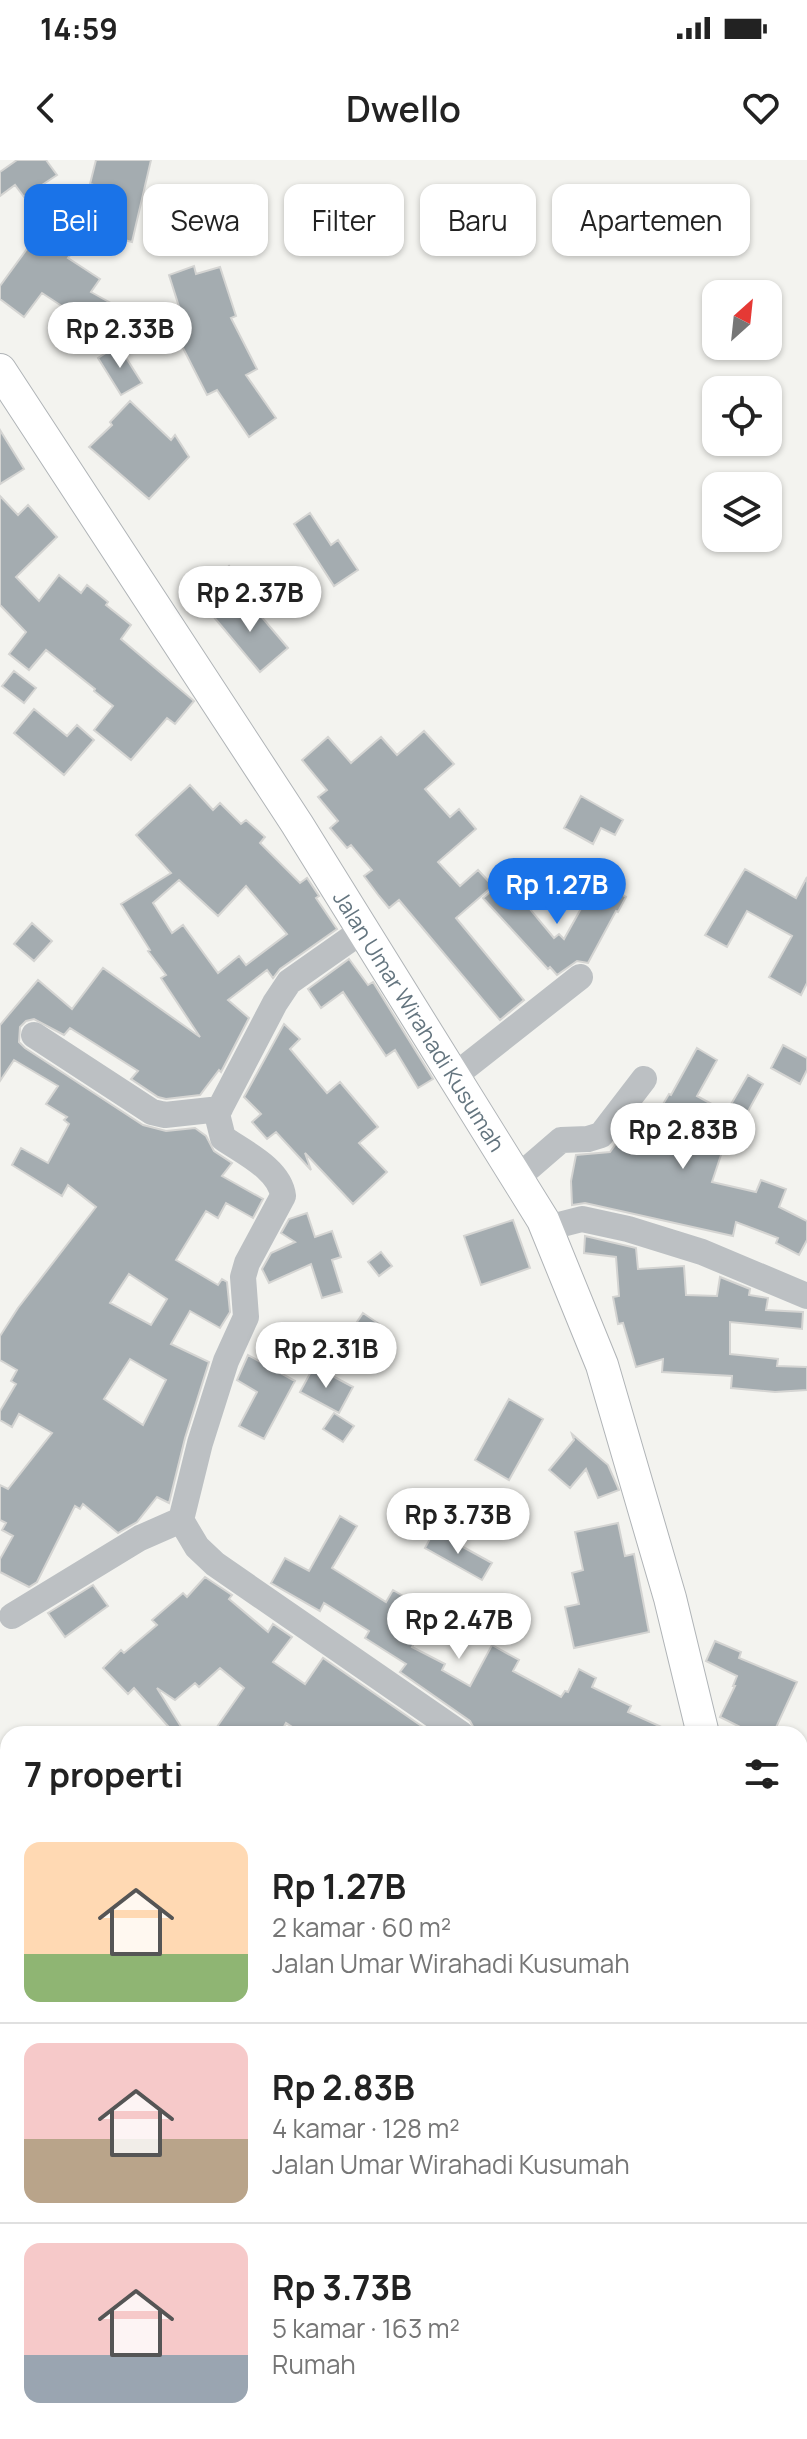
<!DOCTYPE html>
<html lang="id">
<head>
<meta charset="utf-8">
<style>
  body { margin:0; font-family:Manrope,sans-serif; background:#f6f6f6; color:#222; height:100vh; display:flex; flex-direction:column; font-size:30px; white-space:nowrap }
  * { box-sizing:border-box; margin:0 }
  p { font-size:26px; color:#767676 }
  .icon { flex:none; width:44px; height:44px; fill:none; stroke:currentColor; stroke-width:2; stroke-linecap:round; stroke-linejoin:round }
  .map { position:relative; flex:1; overflow:hidden }
  .panel { position:absolute; left:0px; top:1566px; width:808px; height:714px; display:flex; flex-direction:column; background:#fff; border-radius:24px 24px 0 0; box-shadow:0 2px 6px #0004 }
  .panel>* { flex:none }
  .top-card { position:absolute; left:24px; top:24px; width:760px; height:72px; display:flex; gap:16px }
  .needle { width:52px; rotate:27deg }
  .controls { position:absolute; left:702px; top:120px; display:grid; gap:16px }
  .controls a { display:grid; place-items:center; width:80px; height:80px; border-radius:16px; background:#fff; box-shadow:0 2px 6px #0004; font-size:40px }
  .price { position:absolute; translate:-50% -68px; padding:0 18px; border-radius:28px; background:#fff; color:#222; font-size:26px; line-height:52px; filter:drop-shadow(0 2px 4px #0008) }
  .price::after { content:''; position:absolute; left:50%; top:48px; width:24px; height:18px; margin-left:-12px; background:inherit; clip-path:polygon(0 0,100% 0,50% 100%) }
  .price.on { background:#1a73e8; color:#fff }
  ul { padding:0; list-style:none }
  li { display:flex; align-items:center; gap:24px; height:200px; padding:0 24px }
  li+li { border-top:2px solid #e0e0e0 }
  li span { display:grid; place-items:center; flex:none; width:224px; height:160px; border-radius:16px; color:#555 }
  li>.icon { margin-inline-start:auto }
  span .icon { width:96px; height:96px; fill:#fffc; stroke-width:1 }
  li b { font-size:34px }
  h2 { display:flex; justify-content:space-between; align-items:center; height:96px; padding:0 24px; font-size:34px }
  .pill { padding:0 28px; border-radius:16px; background:#fff; box-shadow:0 2px 6px #0004; font-size:28px; line-height:72px }
  .pill.on { background:#1a73e8; color:#fff }
  .status { display:flex; justify-content:space-between; align-items:center; height:56px; padding:0 40px; background:#fff; direction:ltr }
  .status svg { height:22px; fill:currentColor }
  header { display:flex; justify-content:space-between; align-items:center; height:104px; padding:0 24px; background:#fff; font-size:36px; font-weight:600 }
  .map>svg:first-child { display:block }
</style>
</head>
<body>
<div class="status"><b>14:59</b><svg viewBox="0 0 49 12"><path d="M0 12V9h3v3zM5 12V6h3v6zM10 12V3h3v9zM15 12V0h3v12zM26 1h20v11H26zM47 4h2v5h-2z"/></svg></div>
<header><svg class="icon" aria-label="back" viewBox="0 0 24 24"><path d="M15 5l-7 7 7 7"/></svg>Dwello<svg class="icon" aria-label="heart" viewBox="0 0 24 24"><path d="M12 20l-8-8c-3-5 5-10 8-4 3-6 11-1 8 4z"/></svg></header>
<div class="map">
<svg width="807" height="2279" viewBox="0 0 807 2279">
  <rect width="100%" height="100%" fill="#f3f3ef"/>
  <path fill="#a4acb0" stroke="#d4d4d2" stroke-width="2" fill-rule="evenodd" d="M17 0H46L57 15 24 37 15 25 0 36V12Z
    M96 0H151L132 82 108 76 119 32 90 24Z
    M40 71 71 94 68 98 100 119 91 132 125 151 109 180 84 166 86 162 42 133 24 157 0 139V126Z
    M194 106 196 114 220 107 236 156 231 158 257 209 246 215 276 258 249 277 217 230 207 235 182 186 163 192 152 160 180 150 169 115Z
    M118 185 142 223 121 235 98 198Z
    M130 241 171 280 175 275 189 297 149 339 89 287 112 265 110 262Z
    M0 270 24 309 0 324Z
    M0 336 18 355 28 345 57 377 16 417 39 441 59 415 81 433 87 425 108 442 106 445 131 465 121 479 194 541 175 564 167 558 131 600 94 570 113 546 94 531 95 529 46 490 29 510 9 494 26 472 0 445Z
    M310 353 331 385 338 380 358 410 334 426 294 364Z
    M229 406 244 423 230 437 215 419Z
    M236 435 256 458 260 455 288 488 260 512 213 456Z
    M14 511 36 528 24 543 2 526Z
    M34 549 67 576 77 565 94 580 64 615 14 573Z
    M424 571 454 604 425 629 450 657 459 649 476 669 438 702 460 726 478 710 493 726 456 758 524 840 500 860 399 740 389 748 379 736 364 716 372 710 351 685 347 688 330 668 338 661 318 637 327 630 302 600 328 577 351 603 381 577 397 595Z
    M190 625 213 650 220 643 241 664 246 660 265 677 260 683 300 723 307 718 319 736 316 738 337 769 280 809 273 818 267 810 228 840 249 858 221 912 219 910 200 935 166 939 158 937 131 919 138 911 70 868 64 875 34 859 26 861 20 867 19 882 25 888 143 965 166 971 195 968 206 976 214 991 232 1003 222 1016 263 1039 253 1058 226 1043 218 1058 206 1051 176 1100 218 1125 222 1119 227 1122 230 1152 220 1168 190 1151 171 1184 209 1202 185 1278 169 1343 157 1337 137 1362 118 1373 83 1344 80 1349 75 1346 37 1422 29 1427 0 1412V1399L13 1376 2 1370 6 1363 0 1360V1325L8 1329 52 1273 19 1254 12 1267 0 1260V1251L16 1224 11 1221 17 1210 0 1200V1176L18 1148 96 1047 68 1025 62 1036 12 1005 21 988 48 1003 69 964 64 960 67 957 46 944 58 926 14 900 0 921V865L38 820 72 849 103 808 200 877 161 818 166 815 148 791 150 790 121 744 171 713 136 675ZM179 720 218 756 246 726 287 774 246 805 239 796 218 813 183 765 172 773 153 743ZM129 1114 167 1139 151 1165 110 1143ZM130 1199 166 1220 143 1265 104 1239Z
    M581 636 623 660 615 675 601 668 593 684 564 668Z
    M745 709 796 738 807 717V823L801 835 769 817 792 776 747 751 727 787 705 775Z
    M510 716 520 728 516 732 524 742 554 778 559 774 564 779 588 736 596 741 605 725 626 737 618 752 616 751 588 803 577 801 557 815 550 807 548 809 483 738Z
    M32 763 52 781 34 801 14 784Z
    M349 799 368 825 373 822 433 919 418 928 395 890 386 896 343 832 321 848 308 829Z
    M284 864 300 879 290 889 327 933 340 922 378 967 359 983 387 1012 353 1044 305 993 311 1010 276 972 267 979 252 962 261 954 244 937Z
    M783 885 807 898V910L800 924 771 908Z
    M697 888 717 900 697 936 737 958 720 988 723 989 712 1022 756 1032 761 1020 786 1029 779 1047 807 1061V1080L799 1095 776 1083 778 1078 736 1062 733 1076 585 1043 572 1045 571 1021 576 995 610 992 630 964 646 973 669 934 671 935Z
    M748 915 763 924 746 955 730 946Z
    M307 1053 315 1077 332 1071 341 1097 332 1100 342 1132 322 1138 311 1104 269 1123 262 1109 271 1093 295 1082 281 1073 289 1059Z
    M513 1060 530 1108 481 1125 464 1076Z
    M585 1076 636 1088 638 1109 684 1106 686 1135 717 1136 720 1117 750 1129 749 1135 768 1138 766 1150 803 1152 802 1169 730 1162V1194L778 1199 777 1206 807 1207V1230L775 1232 731 1228 732 1216 662 1212 663 1199 636 1207 623 1163 618 1164 613 1137 619 1136 616 1097 584 1093Z
    M381 1092 392 1106 379 1116 368 1102Z
    M363 1153 382 1166 363 1196 343 1183Z
    M248 1195 295 1221 264 1279 239 1266 257 1232 237 1220Z
    M314 1206 353 1227 339 1253 300 1232Z
    M509 1239 543 1259 509 1320 475 1300Z
    M334 1253 354 1266 343 1282 323 1269Z
    M572 1274 608 1305 619 1330 598 1338 586 1309 570 1328 549 1310 574 1280Z
    M340 1356 357 1366 332 1408 386 1442 393 1430 415 1443 410 1451 427 1460 412 1487 445 1504 442 1510 470 1526 492 1485 519 1500 513 1511 561 1537 565 1531 568 1532 579 1509 596 1518 592 1527 631 1546 628 1552 677 1574H477L470 1561 400 1512 406 1504 365 1478 369 1471 324 1443 320 1451 271 1423 285 1398 309 1411Z
    M618 1363 625 1396 634 1394 649 1472 574 1488 565 1447 579 1444 572 1413 583 1410 575 1372Z
    M434 1371 492 1403 482 1420 425 1388Z
    M205 1417 232 1435 229 1439 268 1472 273 1464 292 1477 273 1502 305 1524 323 1498 433 1574H303L286 1563 280 1574H212L244 1528 220 1508 199 1527 195 1523 175 1540 157 1528 183 1570 175 1574 134 1528 128 1534 103 1508 121 1490 124 1493 157 1465 152 1460 183 1433 187 1437Z
    M93 1425 108 1446 65 1477 48 1453Z
    M715 1481 741 1492 739 1498 797 1522 773 1574H754L720 1557 735 1526H733L737 1516 706 1501Z"/>
  <g fill="none" stroke-linecap="round" stroke-linejoin="round">
    <defs>
      <path id="major" d="M0 210 297 664 543 1060 602 1205 670 1438 703 1574
        M800 1917 807 1933"/>
    </defs>
    <use href="#major" stroke="#b0b4b7" stroke-width="34"/>
    <path stroke="#bcc0c3" stroke-width="26" d="M363 770 289 822 275 843 217 954 223 978C243 992 280 1009 283 1036L247 1103 243 1117 246 1157 226 1201 200 1283 181 1360 197 1387 215 1404 461 1574
      M34 875 152 952 165 955 220 949
      M453 917 580 817
      M517 1018 561 980 588 979 601 975 644 919
      M547 1068 582 1059 628 1069 702 1092 807 1136
      M12 1456 140 1378 181 1360
      M412 2272 420 2279
      M248 2279 252 2272"/>
    <use href="#major" stroke="#fff" stroke-width="32"/>
  </g>
  <g text-anchor="middle" dominant-baseline="central" stroke-width="8" stroke-linejoin="round" paint-order="stroke">
    <g font-size="22" fill="#64757f" stroke="#fff">
      <text transform="translate(419 861) rotate(58)">Jalan Umar Wirahadi Kusumah</text>
    </g>
  </g>
</svg>
<div class="controls">
<a><svg class="needle" viewBox="-14 -14 28 28"><path d="M0-13l5 13h-10z" fill="#e53935"/><path d="M0 13l5-13h-10z" fill="#767676"/></svg></a>
<a><svg class="icon" aria-label="locate" viewBox="0 0 24 24"><circle cx="12" cy="12" r="6"/><path d="M12 2v4M12 18v4M2 12h4M18 12h4"/></svg></a>
<a><svg class="icon" aria-label="layers" viewBox="0 0 24 24"><path d="M12 4l9 5-9 5-9-5zM3 14l9 5 9-5"/></svg></a>
</div>
<b class="price" style="left:120px;top:210px">Rp 2.33B</b>
<b class="price" style="left:250px;top:474px">Rp 2.37B</b>
<b class="price on" style="left:557px;top:766px">Rp 1.27B</b>
<b class="price" style="left:683px;top:1011px">Rp 2.83B</b>
<b class="price" style="left:326px;top:1230px">Rp 2.31B</b>
<b class="price" style="left:458px;top:1396px">Rp 3.73B</b>
<b class="price" style="left:459px;top:1501px">Rp 2.47B</b>
<div class="top-card">
<a class="pill on">Beli</a>
<a class="pill">Sewa</a>
<a class="pill">Filter</a>
<a class="pill">Baru</a>
<a class="pill">Apartemen</a>
</div>
<section class="panel">
<h2>7 properti<svg class="icon" aria-label="filters" viewBox="0 0 24 24"><path d="M4 7h16M4 17h16"/><circle cx="9" cy="7" r="2"/><circle cx="15" cy="17" r="2"/></svg></h2>
<ul>
<li><span style="background:linear-gradient(#ffd9b3 70%,#8fb573 0)"><svg class="icon" aria-label="home" viewBox="0 0 24 24"><path d="M3 11l9-7 9 7M6 9v11h12V9"/></svg></span><div><b>Rp 1.27B</b><p>2 kamar · 60 m²</p><p>Jalan Umar Wirahadi Kusumah</p></div></li>
<li><span style="background:linear-gradient(#f6c9c9 60%,#b9a48a 0)"><svg class="icon" aria-label="home" viewBox="0 0 24 24"><path d="M3 11l9-7 9 7M6 9v11h12V9"/></svg></span><div><b>Rp 2.83B</b><p>4 kamar · 128 m²</p><p>Jalan Umar Wirahadi Kusumah</p></div></li>
<li><span style="background:linear-gradient(#f6c9c9 70%,#9aa5b1 0)"><svg class="icon" aria-label="home" viewBox="0 0 24 24"><path d="M3 11l9-7 9 7M6 9v11h12V9"/></svg></span><div><b>Rp 3.73B</b><p>5 kamar · 163 m²</p><p>Rumah</p></div></li>
</ul>
</section>
</div>
</body>
</html>
